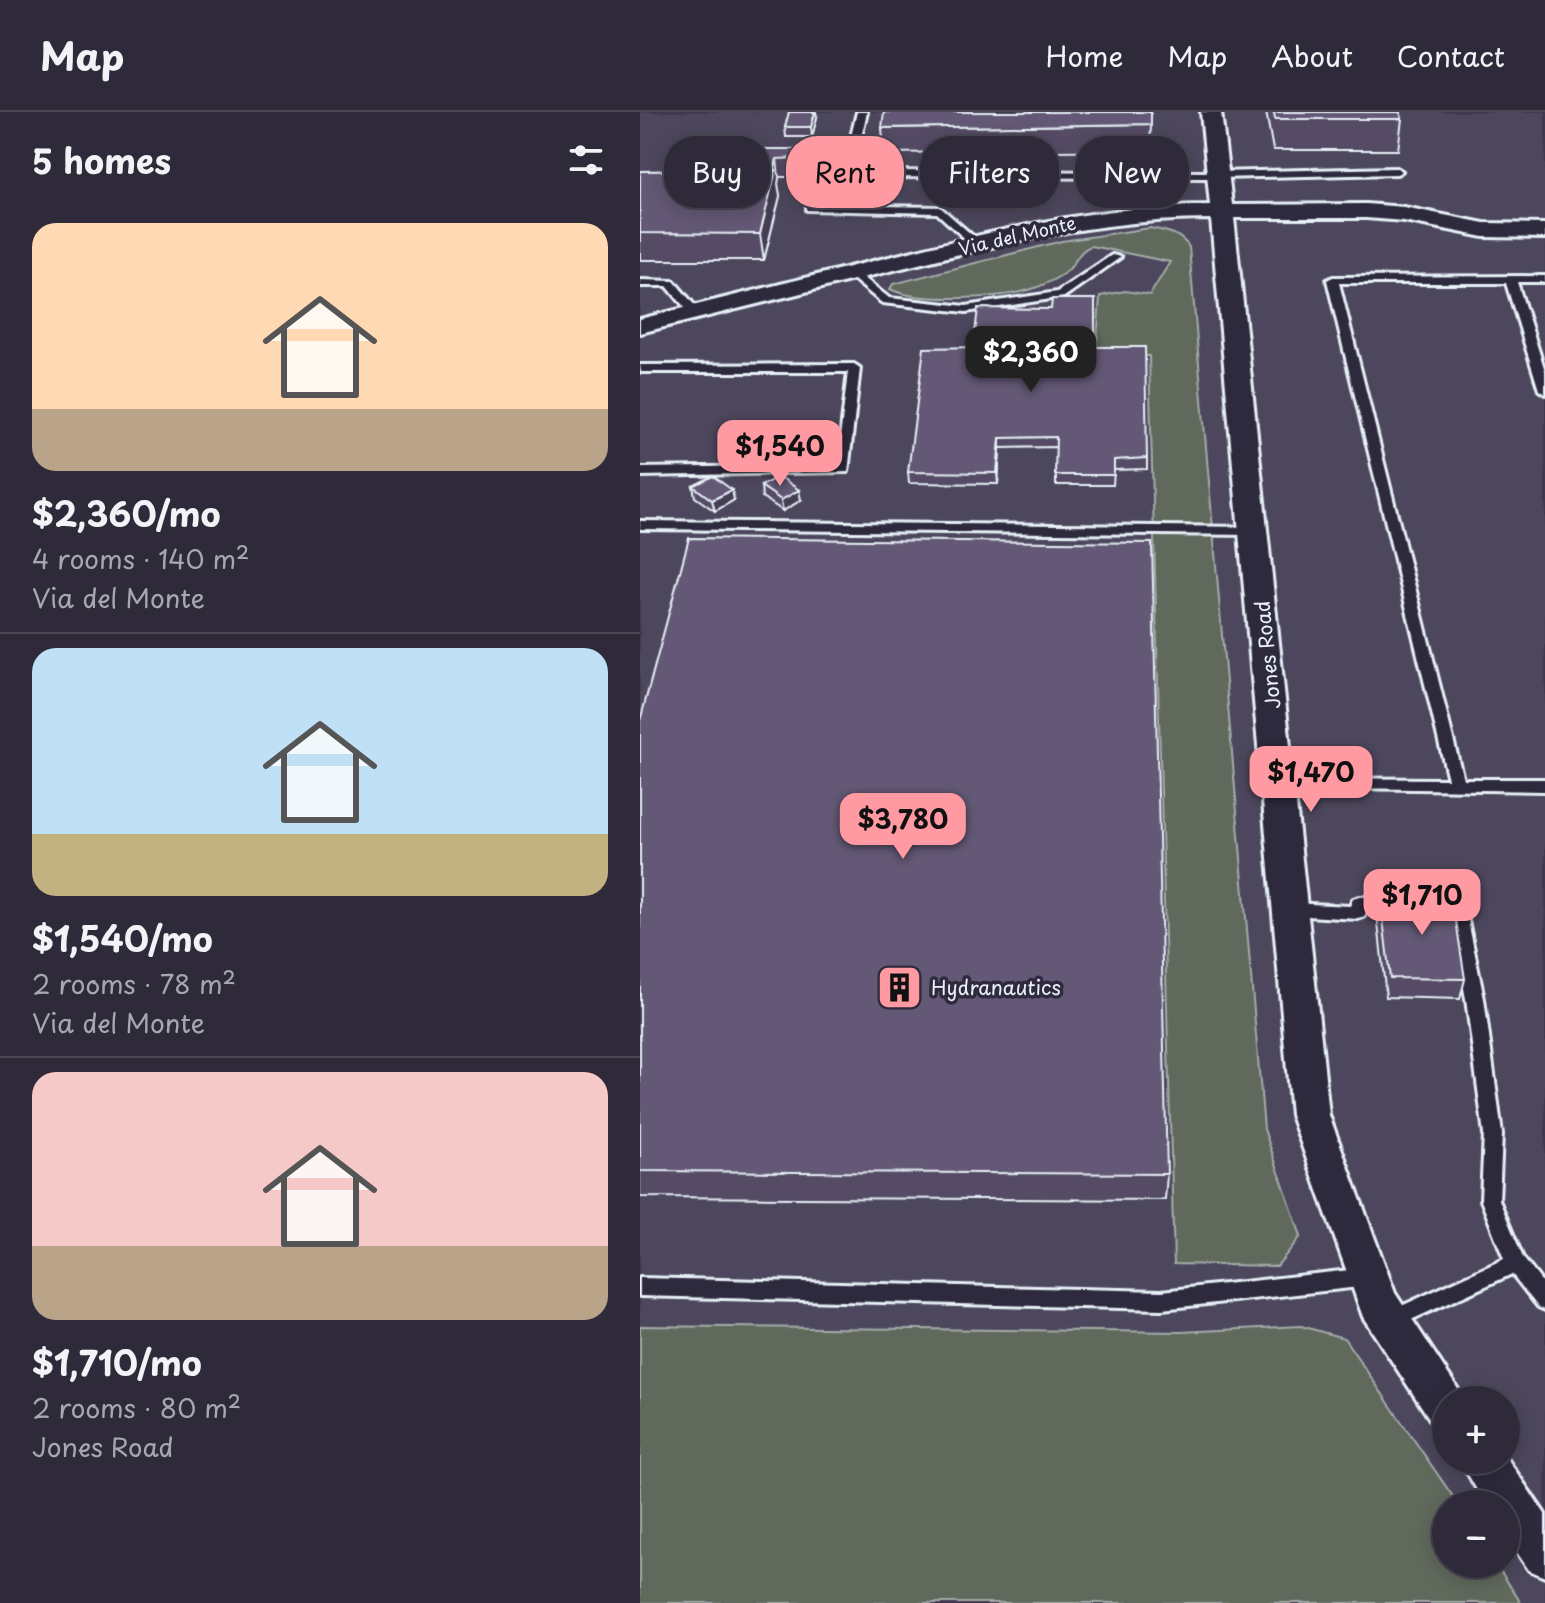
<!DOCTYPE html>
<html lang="en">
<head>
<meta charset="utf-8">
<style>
  body { margin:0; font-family:"Playpen Sans",sans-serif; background:#3b3645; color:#f1f3f6; height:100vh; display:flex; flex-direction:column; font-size:30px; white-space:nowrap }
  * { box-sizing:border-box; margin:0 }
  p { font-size:26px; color:#a7a7af }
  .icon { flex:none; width:44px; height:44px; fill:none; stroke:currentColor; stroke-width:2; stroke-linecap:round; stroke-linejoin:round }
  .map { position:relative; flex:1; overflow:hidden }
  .panel { display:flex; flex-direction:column; background:#2f2a3a; width:640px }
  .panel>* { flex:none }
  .guide { position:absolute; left:24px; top:24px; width:760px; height:72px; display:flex; gap:16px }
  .tools { position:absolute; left:792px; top:1274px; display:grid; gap:16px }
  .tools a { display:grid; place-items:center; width:88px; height:88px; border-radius:50%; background:#2f2a3a; box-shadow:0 4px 20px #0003,0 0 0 2px #4a4654; font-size:40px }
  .price { position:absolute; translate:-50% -68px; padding:0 18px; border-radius:16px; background:#ff9aa2; color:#111; font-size:26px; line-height:52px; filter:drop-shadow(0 2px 4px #0008) }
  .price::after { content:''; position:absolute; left:50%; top:48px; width:24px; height:18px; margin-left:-12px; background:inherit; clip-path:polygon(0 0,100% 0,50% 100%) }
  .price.active { background:#222; color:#fff }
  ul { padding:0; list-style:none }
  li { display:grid; align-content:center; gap:16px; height:424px; padding:0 32px }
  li+li { border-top:2px solid #4a4654 }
  li span { display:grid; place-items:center; height:248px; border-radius:24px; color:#555 }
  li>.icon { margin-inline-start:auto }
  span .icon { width:144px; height:144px; fill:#fffc; stroke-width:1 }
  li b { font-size:34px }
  h2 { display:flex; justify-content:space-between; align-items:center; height:96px; padding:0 32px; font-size:34px }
  .pill { padding:0 28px; border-radius:32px; background:#2f2a3a; box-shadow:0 4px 20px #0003,0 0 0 2px #4a4654; font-size:28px; line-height:72px }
  .pill.active { background:#ff9aa2; color:#111 }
  header { display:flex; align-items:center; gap:48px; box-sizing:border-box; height:112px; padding:0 40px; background:#2f2a3a; border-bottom:2px solid #4a4654 }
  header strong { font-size:38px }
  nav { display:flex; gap:44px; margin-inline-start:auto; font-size:28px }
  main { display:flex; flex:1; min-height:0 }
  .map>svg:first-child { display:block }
</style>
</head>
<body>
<header>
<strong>Map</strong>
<nav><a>Home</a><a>Map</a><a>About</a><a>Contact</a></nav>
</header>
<main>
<section class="panel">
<h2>5 homes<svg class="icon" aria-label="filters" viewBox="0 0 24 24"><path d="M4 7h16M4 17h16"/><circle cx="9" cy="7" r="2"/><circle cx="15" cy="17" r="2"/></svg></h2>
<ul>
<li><span style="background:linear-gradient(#ffd9b3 75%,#b9a48a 0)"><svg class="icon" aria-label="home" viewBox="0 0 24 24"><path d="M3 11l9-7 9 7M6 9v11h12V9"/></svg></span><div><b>$2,360/mo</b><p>4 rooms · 140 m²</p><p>Via del Monte</p></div></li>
<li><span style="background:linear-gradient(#bfe0f5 75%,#c2b280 0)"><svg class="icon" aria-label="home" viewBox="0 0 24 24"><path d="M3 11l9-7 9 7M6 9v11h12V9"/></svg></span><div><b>$1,540/mo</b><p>2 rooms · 78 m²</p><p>Via del Monte</p></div></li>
<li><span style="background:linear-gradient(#f6c9c9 70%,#b9a48a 0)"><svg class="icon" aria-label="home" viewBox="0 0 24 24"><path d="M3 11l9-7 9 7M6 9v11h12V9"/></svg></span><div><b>$1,710/mo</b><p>2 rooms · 80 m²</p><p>Jones Road</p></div></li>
</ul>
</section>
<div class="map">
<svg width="905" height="1491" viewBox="0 0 905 1491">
  <rect width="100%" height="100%" fill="#3f384e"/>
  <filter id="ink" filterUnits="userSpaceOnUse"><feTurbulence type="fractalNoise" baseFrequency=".0125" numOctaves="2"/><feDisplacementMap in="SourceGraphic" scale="16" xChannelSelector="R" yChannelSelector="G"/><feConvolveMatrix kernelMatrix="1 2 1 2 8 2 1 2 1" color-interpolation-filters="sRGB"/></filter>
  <g filter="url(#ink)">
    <path fill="#4d465d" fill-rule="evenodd" d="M0 0H905V1491H0ZM806 1288H866V1348H806ZM806 1392H866V1452H806Z"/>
    <path fill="#60695c" stroke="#a4adaa" stroke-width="2" d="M510 116C526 119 540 121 549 135L624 1017 661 1124 637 1154 534 1152 509 244H456L460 184 485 179 510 183 530 150 451 134C438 138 436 152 426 160 418 166 402 174 392 177 363 187 277 191 250 177L253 172 422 129Z
      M0 1214 541 1220 661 1214 704 1226 818 1392H806V1452H856L881 1491H0Z"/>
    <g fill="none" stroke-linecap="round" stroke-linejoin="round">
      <defs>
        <path id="lane" d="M217 0H227L213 59 577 60 757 56 762 59 757 62 577 66 207 65 202 62Z
          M171 93 300 95 341 131 332 133 297 101 167 98V94Z
          M472 143 481 145 424 185 326 200 242 191 208 163 218 161 249 186 326 194 417 180Z
          M905 164V170H877L905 259V282L899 278 866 171H699L823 667H905V679L635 675 632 671 640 666 808 667 687 168 693 165Z
          M0 168 34 169 62 202 52 204 27 174H0Z
          M214 252 220 256 208 360 0 364V356L197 353 208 260H1L0 253Z
          M0 409 615 415 622 419 615 423 0 417Z
          M816 783 822 785 824 789 844 887 862 1022 859 1088 883 1146 905 1174V1198L898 1195 872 1162 751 1217 744 1214 741 1208 744 1202 864 1147 841 1088 844 1022 826 887 809 795 785 794 783 790 785 786Z
          M760 784 766 786 768 790 766 794 727 797 724 805 718 807 650 803 644 801 642 797 644 793 650 791 710 794 713 787 719 785Z
          M728 1156 735 1159 738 1165 735 1171 728 1174 522 1197 0 1184V1166L522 1179Z"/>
        <path id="street" d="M561 0H581L592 93 726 92 764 95 844 111 905 112V126L844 125 764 109 726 106H594L689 1003 755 1181 825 1288H806V1315L791 1309 723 1205 651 1003 571 107C462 107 359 132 254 158 169 179 85 200 0 221V207C84 186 169 165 253 144 358 118 461 93 570 93Z
          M866 1345 905 1402V1465L889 1458 866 1424V1392H845L820 1348H866Z"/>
      </defs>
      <use href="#lane" stroke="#e8f1f8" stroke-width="6"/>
      <use href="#street" stroke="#e8f1f8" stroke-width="6"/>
      <use href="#lane" fill="#2f2a3d" fill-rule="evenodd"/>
      <use href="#street" fill="#2f2a3d" fill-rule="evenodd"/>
    </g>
    <path fill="#554c65" stroke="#e8f1f8" stroke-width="2" d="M626 0H760L762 7 758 38H633Z
      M177 5 172 25H146L145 15Z
      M511 12 510 38 244 41 242 16Z
      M158 37 160 55 159 65H139L138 72 140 84 124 148H0V59L71 58 70 55Z
      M334 230 455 235 507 346V357L474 358 473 373H416V335L360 336 358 372 269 371 268 360 334 235Z
      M53 374 94 388 75 399 55 385Z
      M121 374 161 388 143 399 122 385Z
      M0 609 527 1062 525 1088 0 1085Z
      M740 781 825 867 820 887 746 885 737 801Z"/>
    <path fill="#453e52" stroke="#e8f1f8" stroke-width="2" d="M175 0H176L177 5 172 25 171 15Z
      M158 37 160 55 159 65 156 46Z
      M137 47 139 65 138 72 140 84 124 148 120 122Z
      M360 326V336L358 372 357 361Z
      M92 378 94 388 75 399 72 388Z
      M159 378 161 388 143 399 141 388Z"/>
    <path fill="#635875" stroke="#e8f1f8" stroke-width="2" d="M149 0H175L171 15H145Z
      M244 0H511V12L242 16Z
      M634 0H760L762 7H635Z
      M75 37H158L156 46 137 47 134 58H84V55H70Z
      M136 58 120 122 0 121V59Z
      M412 187H455V235H505L507 346 474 348V363H415L416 325 360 326 357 361 268 360 284 236 341 235 342 230H334L338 196 411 197Z
      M73 364 92 378 72 388 53 374Z
      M139 364 159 378 141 388 121 374Z
      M49 426 512 431 527 1062 0 1059V609Z
      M740 781 812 783 825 867 750 866Z"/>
  </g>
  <defs>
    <symbol id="building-square" viewBox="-11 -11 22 22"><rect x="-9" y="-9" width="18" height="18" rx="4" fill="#ff9aa2" stroke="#2f2a3d"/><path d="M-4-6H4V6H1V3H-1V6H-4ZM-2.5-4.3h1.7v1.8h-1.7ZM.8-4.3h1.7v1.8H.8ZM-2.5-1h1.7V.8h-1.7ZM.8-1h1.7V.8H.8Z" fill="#111"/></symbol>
  </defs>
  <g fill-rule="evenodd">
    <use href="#building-square" x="234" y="850" width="51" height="51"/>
  </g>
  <g text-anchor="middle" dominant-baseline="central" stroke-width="7" stroke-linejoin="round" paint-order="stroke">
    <g font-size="18" fill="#e8f1f8" stroke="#2f2a3d">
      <text transform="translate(377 123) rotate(-13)">Via del Monte</text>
    </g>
    <g font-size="20" fill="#e8f1f8" stroke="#2f2a3d">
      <text transform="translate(627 543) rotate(-96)">Jones Road</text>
    </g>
    <g font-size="20" fill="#e8f1f8" stroke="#2f2a3d" text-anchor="start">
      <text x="291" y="875">Hydranautics</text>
    </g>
  </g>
</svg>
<div class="tools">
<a>+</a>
<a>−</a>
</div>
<b class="price active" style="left:391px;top:282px">$2,360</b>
<b class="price" style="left:140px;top:376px">$1,540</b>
<b class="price" style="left:671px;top:702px">$1,470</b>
<b class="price" style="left:263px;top:749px">$3,780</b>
<b class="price" style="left:782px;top:825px">$1,710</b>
<div class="guide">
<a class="pill">Buy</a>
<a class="pill active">Rent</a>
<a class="pill">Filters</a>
<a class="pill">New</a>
</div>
</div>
</main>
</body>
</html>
